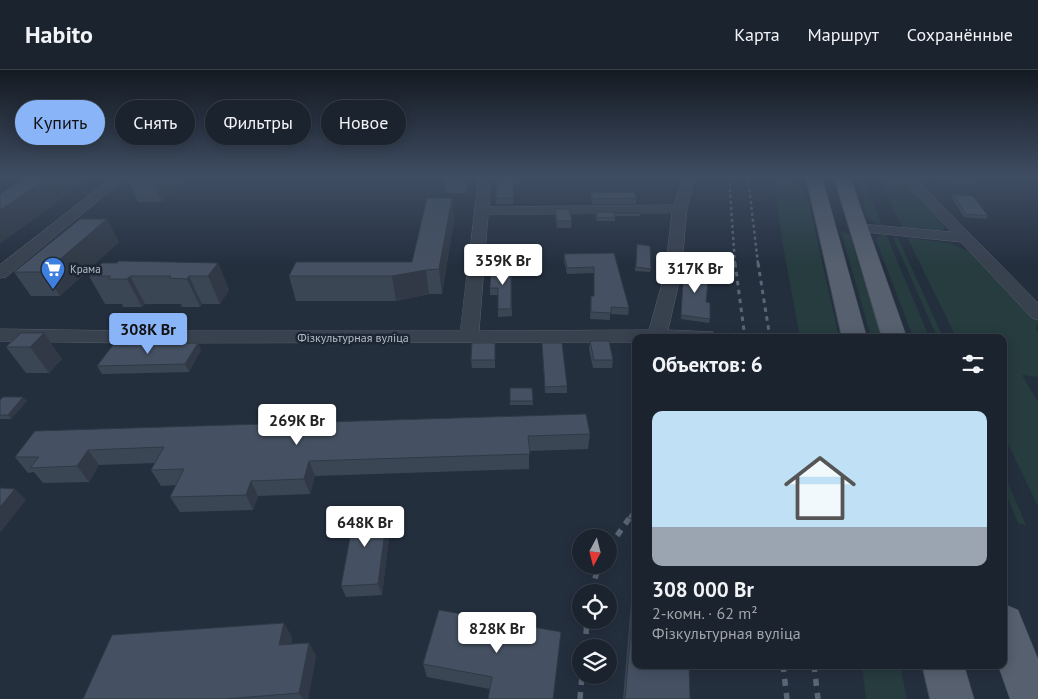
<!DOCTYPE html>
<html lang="ru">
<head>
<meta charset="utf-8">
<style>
  body { margin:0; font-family:"PT Sans",sans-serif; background:#242b36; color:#f1f3f6; height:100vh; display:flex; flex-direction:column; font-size:19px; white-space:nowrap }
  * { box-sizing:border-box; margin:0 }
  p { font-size:16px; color:#a0a4aa }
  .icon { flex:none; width:28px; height:28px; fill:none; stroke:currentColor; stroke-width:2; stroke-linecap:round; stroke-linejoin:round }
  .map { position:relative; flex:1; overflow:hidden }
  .details { position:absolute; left:632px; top:264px; width:375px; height:335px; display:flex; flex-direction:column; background:#1b232e; border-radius:10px; box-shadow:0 2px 12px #0003,0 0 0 1px #39404a }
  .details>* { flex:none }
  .banner { position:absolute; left:15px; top:30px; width:475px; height:45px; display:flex; gap:10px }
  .needle { width:32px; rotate:187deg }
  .buttons { position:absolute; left:572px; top:459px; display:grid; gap:10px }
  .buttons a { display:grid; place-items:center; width:45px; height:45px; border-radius:50%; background:#1b232e; box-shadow:0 2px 12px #0003,0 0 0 1px #39404a; font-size:25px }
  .price { position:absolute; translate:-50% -42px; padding:0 11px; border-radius:5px; background:#fff; color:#222; font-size:16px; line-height:32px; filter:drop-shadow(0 1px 2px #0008) }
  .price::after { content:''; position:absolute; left:50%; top:30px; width:15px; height:11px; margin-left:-8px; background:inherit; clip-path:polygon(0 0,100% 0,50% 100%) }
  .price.active { background:#8ab4f8; color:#111 }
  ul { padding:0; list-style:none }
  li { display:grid; align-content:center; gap:10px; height:265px; padding:0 20px }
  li+li { border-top:1px solid #39404a }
  li span { display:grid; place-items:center; height:155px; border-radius:10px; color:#555 }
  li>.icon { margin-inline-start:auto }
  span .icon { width:90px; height:90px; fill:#fffc; stroke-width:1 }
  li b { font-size:21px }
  h2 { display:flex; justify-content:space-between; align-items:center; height:60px; padding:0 20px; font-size:21px }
  .chip { padding:0 18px; border-radius:22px; background:#1b232e; box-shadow:0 2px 12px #0003,0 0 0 1px #39404a; font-size:18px; line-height:45px }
  .chip.active { background:#8ab4f8; color:#111 }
  header { display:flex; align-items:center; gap:30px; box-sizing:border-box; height:70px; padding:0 25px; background:#1b232e; border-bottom:1px solid #39404a }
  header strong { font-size:24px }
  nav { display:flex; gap:28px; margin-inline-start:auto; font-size:18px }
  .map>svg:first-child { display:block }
</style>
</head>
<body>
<header>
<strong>Habito</strong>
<nav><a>Карта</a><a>Маршрут</a><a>Сохранённые</a></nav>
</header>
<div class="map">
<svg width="1038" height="629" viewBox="0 0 1038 629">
  <rect width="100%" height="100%" fill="#242f3e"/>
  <path fill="#263c3f" d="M773 107H790L791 112 798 113 809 133 839 267H800L783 176Z
    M857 107H863L882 155C859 148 867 141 863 123 862 118 859 112 857 107Z
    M879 107H900L943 153 945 158 938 162 903 159Z
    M915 107H972L979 116 922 112Z
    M841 161 849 164 882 267H871Z
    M886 164 929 267H913L876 170 878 166Z
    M893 167 898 168 943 267H937Z
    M910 168 949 173 971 182 1038 251 1036 259 1038 261V307L1022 305 1038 332V436L1004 366V268L956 267 908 169Z
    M1004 404 1026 455 1018 453 1004 419Z
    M862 595H900L907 629H866Z"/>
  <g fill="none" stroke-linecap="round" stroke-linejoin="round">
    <defs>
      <path id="minor" d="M113 107H127L6 207 0 208V195Z
        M479 107H491L489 137 674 135 683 107H695L687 139 681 203 668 260 713 262 716 266 636 268V272L128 273 0 271V259L128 261H460ZM672 143 665 203 649 260 479 261 488 145Z
        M901 107H914L1038 233V250L1032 248 961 172 855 161 853 158 855 155 860 154 951 162Z"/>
      <path id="major" d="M806 107H822L867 268H842Z
        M834 107H850L907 268H882Z
        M1004 534 1018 540 1038 589V629H1010L998 595H1004Z
        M922 595H964L974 629H930Z"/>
    </defs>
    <use href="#minor" stroke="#565f6c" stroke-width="1"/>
    <use href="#major" stroke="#414a57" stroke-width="1"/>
    <use href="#minor" fill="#38414e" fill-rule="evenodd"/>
    <use href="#major" fill="#56606e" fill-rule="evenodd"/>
    <path stroke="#5a6575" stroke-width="2.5" stroke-dasharray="3 3" stroke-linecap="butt" d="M729 107 735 194
      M748 107 758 194"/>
    <path stroke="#5a6575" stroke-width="3" stroke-dasharray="4.5 4.5" stroke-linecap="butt" d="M735 193 745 268
      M758 193 770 268
      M730 268 731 259"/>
    <path stroke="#5a6575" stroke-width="4.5" stroke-dasharray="5.5 5.5" stroke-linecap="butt" d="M630 448 636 439"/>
    <path stroke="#5a6575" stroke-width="5.5" stroke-dasharray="7 7" stroke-linecap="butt" d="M609 477 631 446
      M591 522 599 495
      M585 578 587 550
      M783 595 787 629
      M814 595 818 629
      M580 629 582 605"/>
  </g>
  <path fill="#3b4654" d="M189 107 161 132H138L128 111Z
    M444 107H469L467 123H446Z
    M497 107H519V113H514L513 134H496Z
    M591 123 636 128V134H592L591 128Z
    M953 124 988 146 986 149 964 147 951 127Z
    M452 128 454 150 442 224H429L396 231H296L289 206 412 192Z
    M555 139 572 151 571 158H557L555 146Z
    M596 142 641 143 640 146H615V151H597L595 146Z
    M119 172 60 226H31L14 202Z
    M637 174 651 199 650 202 635 201Z
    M520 179 521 198H511L512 246 498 247V225H490V218L499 199 505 195Z
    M614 183 629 238 628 245 610 244V250L590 249 591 226H594V203L567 204 564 191V184Z
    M218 193 229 220 220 234H202L200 237H182L181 234H145L142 237H123L122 234H105L89 206Z
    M684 197 710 249 709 253 681 249Z
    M21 263 62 289 49 303H26L6 277Z
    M590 271 613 290 612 298H593L589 279Z
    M495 273V298H472L471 290Z
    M542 273 567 316V323H545Z
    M201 280 189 302 102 304 97 296Z
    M510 318H532L533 335H510Z
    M0 330 27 331 11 349H0Z
    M35 361 590 364 588 379 529 381V399L315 406 310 424 258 426 253 440 180 442 170 427 177 415 161 416 151 400 155 393 99 395 89 412 43 413 34 402 28 403 15 387Z
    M391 451 382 525 346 527 341 516Z
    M636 489V595L690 629H623L634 497Z
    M561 562 490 619 427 607 423 594Z
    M292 567 291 574 309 573 316 586 308 629H83Z"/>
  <path fill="#303945" d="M50 107H91L0 174V140Z
    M156 107H189L161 132 152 111Z
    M466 107H469L467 123Z
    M452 128 454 150 442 224 439 199Z
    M107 149 119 172 60 226 45 202Z
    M218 193 229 220 220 234 208 206Z
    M426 200 429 224 396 231 392 206Z
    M130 206 145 234 142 237 127 209Z
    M189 206 202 234 200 237 187 209Z
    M44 263 62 289 49 303 30 277Z
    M198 273 201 280 189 302 185 294Z
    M23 327 27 331 11 349 8 345Z
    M88 380 99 395 89 412 77 396Z
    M309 391 315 406 310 424 304 409Z
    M251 411 258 426 253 440 246 425Z
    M15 419 26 430 0 463V437Z
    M388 439 391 451 382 525 378 514Z
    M284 553 292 567 287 588 279 575Z
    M309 573 316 586 308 629H303L299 623Z"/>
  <path fill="#455162" stroke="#303945" d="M26 107H50L0 140V124Z
    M133 107H156L152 111H128Z
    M497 107H519V108H514L513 128H496Z
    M634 122 636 128 593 129 591 123Z
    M953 124 973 126 988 146 966 144Z
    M427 128H452L439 199 426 200 392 206H289L296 192H412Z
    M555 139H569L572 151H557Z
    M596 142 641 143H614L616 147 597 148Z
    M80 149H107L45 202H14Z
    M637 174 650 176 651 199 636 197Z
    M505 179H520L521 195H505Z
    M614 183 629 238 611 237V243L591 242V226H594V197L567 198 564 184Z
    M119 191 218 193 208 206H189L187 209 169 208 171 206H130L127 209H108L111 206H89L102 193H117Z
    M499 195H511V239H498V218H490L491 200 499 199Z
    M684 197 709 201 706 232 710 233V249L681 245Z
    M21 263H44L30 277H6Z
    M590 271H609L613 290H594Z
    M198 273 185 294 97 296 113 275Z
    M472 273H495V290H471Z
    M542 273H562L567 316 545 317Z
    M510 318H532L533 331H510Z
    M3 327H23L8 345H0V330Z
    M586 344 590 364 528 366 530 384 309 391 304 409 251 411 246 425 170 427 184 399 151 400 164 377 88 380 77 396 30 398 39 387H15L35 361Z
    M0 418 15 419 0 437Z
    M388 439 378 514 341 516 355 441Z
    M636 500V595H689L690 629H625Z
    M439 540 561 562 553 629H488L492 607 423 594Z
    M284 553 279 575 309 573 299 623 225 629H83L112 565Z"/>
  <linearGradient id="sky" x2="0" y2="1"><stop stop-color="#141a22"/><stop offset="0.55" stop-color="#3f4d63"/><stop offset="1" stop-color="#3f4d63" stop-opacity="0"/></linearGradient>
  <rect width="1038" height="195" fill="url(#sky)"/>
  <defs>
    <symbol id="supermarket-pin" viewBox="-11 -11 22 30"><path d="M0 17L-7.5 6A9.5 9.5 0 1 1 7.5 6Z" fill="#3f7fe0" stroke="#1d2633"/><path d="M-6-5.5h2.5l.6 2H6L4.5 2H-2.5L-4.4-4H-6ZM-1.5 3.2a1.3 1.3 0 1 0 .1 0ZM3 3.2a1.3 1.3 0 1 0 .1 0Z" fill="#fff"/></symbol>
  </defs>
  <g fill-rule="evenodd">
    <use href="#supermarket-pin" x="39" y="185" width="28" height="38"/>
  </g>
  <g text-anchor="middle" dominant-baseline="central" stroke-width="5" stroke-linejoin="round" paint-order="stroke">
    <g font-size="11" fill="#b4bcc9" stroke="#1d2633" text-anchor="start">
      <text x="70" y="199">Крама</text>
    </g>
    <g font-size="12" fill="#b4bcc9" stroke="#1d2633">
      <text x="353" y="267">Фізкультурная вуліца</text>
    </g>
  </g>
</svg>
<div class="buttons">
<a><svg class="needle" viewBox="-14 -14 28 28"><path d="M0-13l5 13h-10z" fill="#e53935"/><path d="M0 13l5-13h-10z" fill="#a0a4aa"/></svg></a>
<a><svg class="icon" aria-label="locate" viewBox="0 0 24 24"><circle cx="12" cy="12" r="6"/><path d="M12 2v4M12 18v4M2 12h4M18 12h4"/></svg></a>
<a><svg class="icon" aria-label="layers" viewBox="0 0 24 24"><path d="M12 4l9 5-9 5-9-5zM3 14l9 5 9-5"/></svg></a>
</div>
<b class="price" style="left:503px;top:216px">359K Br</b>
<b class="price" style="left:695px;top:224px">317K Br</b>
<b class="price active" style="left:148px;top:285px">308K Br</b>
<b class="price" style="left:297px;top:376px">269K Br</b>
<b class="price" style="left:365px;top:478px">648K Br</b>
<b class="price" style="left:497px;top:584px">828K Br</b>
<div class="banner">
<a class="chip active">Купить</a>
<a class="chip">Снять</a>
<a class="chip">Фильтры</a>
<a class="chip">Новое</a>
</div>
<section class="details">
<h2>Объектов: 6<svg class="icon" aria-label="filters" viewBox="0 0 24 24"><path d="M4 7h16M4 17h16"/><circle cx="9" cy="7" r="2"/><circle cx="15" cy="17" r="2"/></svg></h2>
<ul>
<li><span style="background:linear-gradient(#bfe0f5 75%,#9aa5b1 0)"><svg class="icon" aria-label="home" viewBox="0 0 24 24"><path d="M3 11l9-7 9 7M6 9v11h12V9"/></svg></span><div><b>308 000 Br</b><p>2-комн. · 62 m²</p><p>Фізкультурная вуліца</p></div></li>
</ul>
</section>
</div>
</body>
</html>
